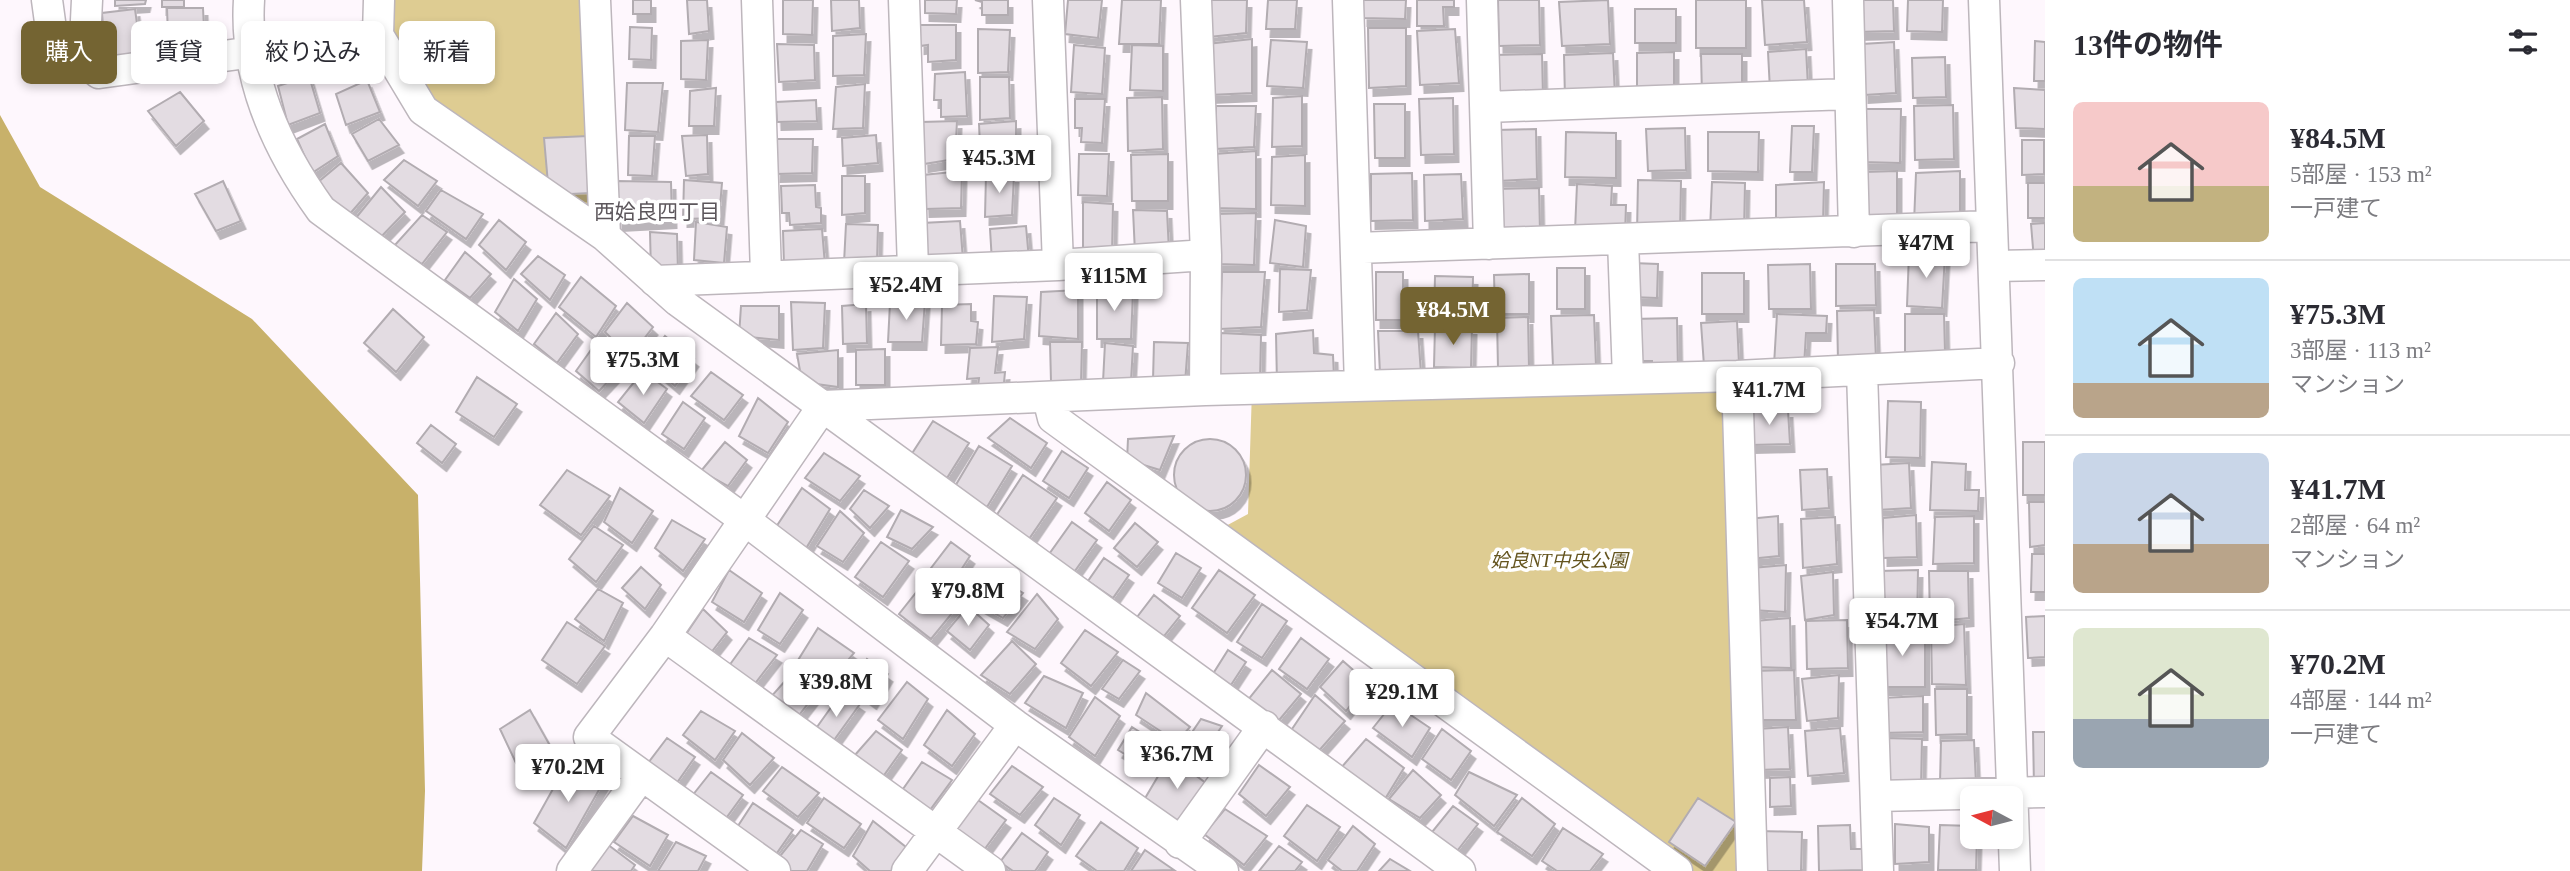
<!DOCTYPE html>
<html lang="ja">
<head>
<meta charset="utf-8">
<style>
  body { margin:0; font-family:"Times New Roman","Noto Sans JP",serif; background:#f7f7f7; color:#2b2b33; height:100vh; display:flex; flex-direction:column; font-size:26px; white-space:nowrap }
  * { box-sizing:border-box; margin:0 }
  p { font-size:23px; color:#7c7c81 }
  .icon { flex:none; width:38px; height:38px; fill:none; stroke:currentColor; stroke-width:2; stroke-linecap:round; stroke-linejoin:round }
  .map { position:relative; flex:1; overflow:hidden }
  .side { display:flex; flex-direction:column; background:#fff; width:525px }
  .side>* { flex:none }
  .guide { position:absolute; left:21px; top:21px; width:665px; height:63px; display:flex; gap:14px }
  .needle { width:46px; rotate:277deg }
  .tools { position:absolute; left:1960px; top:786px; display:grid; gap:14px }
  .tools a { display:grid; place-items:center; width:63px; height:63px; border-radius:10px; background:#fff; box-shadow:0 4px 10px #0003; font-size:35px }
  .price { position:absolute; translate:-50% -60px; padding:0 16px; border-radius:7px; background:#fff; color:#222; font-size:23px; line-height:46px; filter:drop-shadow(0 2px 4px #0008) }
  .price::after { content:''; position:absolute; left:50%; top:42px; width:21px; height:16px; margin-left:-10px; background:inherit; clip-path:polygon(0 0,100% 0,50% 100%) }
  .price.current { background:#746432; color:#fff }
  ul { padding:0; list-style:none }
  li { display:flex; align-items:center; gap:21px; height:175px; padding:0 28px }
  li+li { border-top:2px solid #e1e1e2 }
  li span { display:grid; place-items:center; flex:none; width:196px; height:140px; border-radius:10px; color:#555 }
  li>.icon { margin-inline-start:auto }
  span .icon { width:84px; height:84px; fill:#fffc; stroke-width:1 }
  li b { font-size:30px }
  h2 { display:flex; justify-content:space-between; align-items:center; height:84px; padding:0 28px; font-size:30px }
  .pill { padding:0 24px; border-radius:10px; background:#fff; box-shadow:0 4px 10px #0003; font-size:24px; line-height:63px }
  .pill.current { background:#746432; color:#fff }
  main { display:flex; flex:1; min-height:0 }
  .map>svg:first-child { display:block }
</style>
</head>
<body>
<main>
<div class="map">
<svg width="2045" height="871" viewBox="0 0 2045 871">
  <defs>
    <filter id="shadow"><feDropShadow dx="4.5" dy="8" stdDeviation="0" flood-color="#0004"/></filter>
  </defs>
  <rect width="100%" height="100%" fill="#fef7fd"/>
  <path fill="#decc92" d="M379 0H595L605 236 423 110Z
    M1737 376 1745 871H1689L1211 534 1248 514 1252 390Z"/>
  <path fill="#c8b16a" d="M0 115 40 187 252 319 418 495 425 791 422 871H0Z"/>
  <path fill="#e3dce2" stroke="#b2acb1" stroke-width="2" filter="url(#shadow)" d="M115 0H146L145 4 115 6Z
    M162 0H184V7H162Z
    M633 0H651V14H633Z
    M687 0H707L709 31 689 34Z
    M783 0H813L812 35 783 34Z
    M831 0H859L860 28 832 31Z
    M925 0H957L956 14 925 13Z
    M975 0H1008V15H982V2Z
    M1068 0H1102L1098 38 1065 34Z
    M1122 0H1161L1159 44H1119Z
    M1210 0H1247L1246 33 1209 37Z
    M1268 0H1297L1295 29H1266Z
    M1363 0H1406L1405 19 1363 18Z
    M1417 0H1454V7H1443L1444 26H1417Z
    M1498 0H1539L1540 45 1499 46Z
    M1608 0 1610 44 1562 46 1559 2Z
    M1696 0H1746V48H1696Z
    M1762 0H1804L1807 42 1765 45Z
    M1855 0H1893L1894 31 1856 32Z
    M1908 0H1943L1942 32 1907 31Z
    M167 8H203L205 49 185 51 186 37H168Z
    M135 9 142 61 106 66 102 13Z
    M1635 9H1676V43H1635Z
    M920 25H956V60L928 62V45L920 46Z
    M630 27 652 28 651 60 629 59Z
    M1368 28H1406V86L1369 88Z
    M978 29 1010 30 1008 72 978 73Z
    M1455 29 1459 83 1420 85 1417 31Z
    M866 34 864 75 833 76V36Z
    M1252 39V93L1209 95 1207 44Z
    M708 40 706 80 681 79V41Z
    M1271 40 1307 42 1303 88 1267 86Z
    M2035 41 2045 42V81H2034Z
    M1894 42 1896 93 1864 95 1862 44Z
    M777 44 814 45 815 80 779 82Z
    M1074 45 1105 48 1102 94 1071 92Z
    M1132 45 1163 46V91L1130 90Z
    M1806 49 1808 87 1770 90 1768 52Z
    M1674 52V95H1637V53Z
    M1613 53 1615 97 1565 99 1564 55Z
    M1542 54 1543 97 1494 98V55Z
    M1701 54H1742V94L1702 95Z
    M1945 57 1946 97 1913 98 1912 58Z
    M965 72 967 116 941 117V100H934L935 74Z
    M309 76 320 113 288 125 278 86Z
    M980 77H1009L1010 118 980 120Z
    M367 80 380 112 346 125 336 94Z
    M627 83H663L658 132 625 130Z
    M865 84 863 128 833 129 836 87Z
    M716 88 714 126H689L690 91Z
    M2014 88 2045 90V129L2016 128Z
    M180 92 204 121 176 146 148 111Z
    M1302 96V146L1272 147 1273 98Z
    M1162 97 1163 149 1128 151 1127 98Z
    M1453 98 1454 154 1421 155 1419 99Z
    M1075 99H1105L1102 143 1081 142 1082 128H1075Z
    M816 100 817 121 777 122 776 102Z
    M1374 104H1405V158H1375Z
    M1953 105 1954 159 1915 160 1914 106Z
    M1216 106H1256L1254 147 1215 149Z
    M1863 109H1901L1900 163 1862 162Z
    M379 119 399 145 368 161 352 134Z
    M957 121 955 159 924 164 921 122Z
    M1016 121V169L981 168 979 124Z
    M325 124 338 156 312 173 297 139Z
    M1792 126H1814L1812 172H1790Z
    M1685 128 1686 170 1648 171 1646 129Z
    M1536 129 1537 179 1498 181 1496 130Z
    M1566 132 1616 133V178L1565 177Z
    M1708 132H1759L1758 172 1708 171Z
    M707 135 708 174 686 176 682 136Z
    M876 135 878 163 843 166 842 138Z
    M588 136 591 193 549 195 544 138Z
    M629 136H655L652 176 628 175Z
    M777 139H813L812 173 776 174Z
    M2022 140H2044V174L2022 175Z
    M1256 151V209L1213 208 1214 154Z
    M1079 154H1109L1107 196 1078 195Z
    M1168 154V201H1132L1131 155Z
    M1305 155V206L1271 205 1272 157Z
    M404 160 437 181 418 206 384 180Z
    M341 163 368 193 348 216 317 183Z
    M962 171 961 208 925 209 923 175Z
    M1897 171V226H1865L1864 172Z
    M1960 171V222L1914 223 1916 173Z
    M1412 173 1413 220 1371 221V174Z
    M986 174 1014 175 1012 215 985 217Z
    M1461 174 1463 219 1425 221 1424 175Z
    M842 176H865V213L842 215Z
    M684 180 722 183 719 218 683 219Z
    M1638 180 1681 181 1680 234 1637 233Z
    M223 181 241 221 216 231 195 194Z
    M617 181 671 182 672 220 618 223Z
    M1712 182 1745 183 1744 232 1710 231Z
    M1824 182 1823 224 1776 225V185Z
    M2028 183H2045V218H2028Z
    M1577 184 1612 186 1611 205H1626L1625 234 1575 231Z
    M815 185 816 207 821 208V223L790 225 789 213H782L781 186Z
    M381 187 405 212 378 240 355 219Z
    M1539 188 1540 232 1497 233 1495 189Z
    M441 190 483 214 466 239 426 211Z
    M1083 202 1113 204 1112 254 1083 255Z
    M1133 210 1167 211 1169 252 1135 253Z
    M1256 213 1254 265 1216 264 1215 214Z
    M422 215 447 232 422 264 394 246Z
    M499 220 526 242 506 270 479 245Z
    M1275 220 1306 226 1303 267 1270 263Z
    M960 221 963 260 925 263 922 223Z
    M696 222 727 227 724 263 694 260Z
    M2045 223V259L2034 260 2031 224Z
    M846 224 878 225 877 263H844Z
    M1026 226 1029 260 992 262 990 229Z
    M822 229 825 265 784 266 783 231Z
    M650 232 677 234 678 273 651 272Z
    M465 252 491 274 470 298 445 280Z
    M1909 253 1945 255 1942 308 1907 306Z
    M538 256 565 275 550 300 521 274Z
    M1632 263 1658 264 1657 298 1631 297Z
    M1810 264 1811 309H1769L1768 265Z
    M1836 264H1875L1876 305 1836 306Z
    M1557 268H1585V309H1557Z
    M1280 269 1311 270 1307 310 1279 312Z
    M1222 272H1265L1261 327 1220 329Z
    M1376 272H1403V289H1414V320H1376Z
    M1702 273H1744V314H1702Z
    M1529 274V314H1495L1494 275Z
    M1435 276 1473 277 1472 323 1434 322Z
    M581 277 616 306 596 337 559 307Z
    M514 279 537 299 518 331 495 312Z
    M1097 286 1133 291 1131 339H1097Z
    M1078 290V339L1039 336 1041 292Z
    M994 296 1027 297 1024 339 992 342Z
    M925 301 922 342H888L890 303Z
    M791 302 825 303 823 348 793 350Z
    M627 303 653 327 630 357 605 332Z
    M866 304 867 343 843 344 842 306Z
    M971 304V321L978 322 976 344 941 345 942 305Z
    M741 306H779V340L739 336Z
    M393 309 424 337 396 372 364 343Z
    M1874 310 1876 360 1838 361 1837 311Z
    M556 313 578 334 557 363 534 344Z
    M1777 314 1827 316 1826 333H1806L1804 366 1774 365Z
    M1905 314H1944L1945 352H1905Z
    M1594 315 1596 366 1553 367 1551 316Z
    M1528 317 1529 368 1498 369 1497 318Z
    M1677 318 1678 372 1652 373V361H1632V319Z
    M1737 321 1739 364 1704 366 1701 323Z
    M1435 326 1472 327 1471 368 1434 367Z
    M1313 330 1314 353 1333 355 1334 378 1277 384 1276 334Z
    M1378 331H1418L1421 374H1380Z
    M1221 333 1261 335 1260 382 1219 384Z
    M665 336 694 359 675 386 646 361Z
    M1050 342H1082L1081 384 1051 382Z
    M1154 342 1188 343 1185 383 1153 380Z
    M1105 343 1133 346 1131 381 1103 382Z
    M593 347 617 372 599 391 576 371Z
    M998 347 995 373 1005 372 1003 393 977 395 979 378 967 379 970 348Z
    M885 349V385H856V350Z
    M838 350V387L802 382 797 354Z
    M643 371 667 389 644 423 618 402Z
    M711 372 743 395 724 420 691 396Z
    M477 377 517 404 494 437 456 412Z
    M758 398 788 422 768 453 739 436Z
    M1888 401 1921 402 1920 458 1886 457Z
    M683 402 705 418 684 449 662 434Z
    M1788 410 1790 444 1750 445 1748 411Z
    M1010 418 1047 443 1031 468 988 438Z
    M933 421 969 443 947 478 911 455Z
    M431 425 456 444 442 463 417 443Z
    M1174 436 1160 470 1127 460 1128 439Z
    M1174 475a36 36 0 1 1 72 0a36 36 0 1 1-72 0Z
    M725 442 747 460 728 486 701 471Z
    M2023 442H2045V495H2023Z
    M979 446 1012 466 987 507 954 488Z
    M1062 451 1088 468 1069 498 1043 481Z
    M824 453 860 476 840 501 805 478Z
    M1932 462 1966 464 1965 490H1979L1978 511 1930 510Z
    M1909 463 1911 508 1877 510 1874 465Z
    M1827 469 1829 508 1802 510 1800 470Z
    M567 470 610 496 581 535 540 505Z
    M1023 475 1057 498 1029 539 996 516Z
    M1107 482 1131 500 1109 531 1085 513Z
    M620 488 653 511 632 543 604 522Z
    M802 488 830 509 805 550 774 530Z
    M864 490 889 506 870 528 850 509Z
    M2029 502H2045V545L2030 547Z
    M901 510 933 527 912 549 887 537Z
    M840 511 864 533 843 562 817 546Z
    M1916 515 1917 557 1883 558V518Z
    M1778 516 1779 556 1749 559 1748 519Z
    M1974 516V563L1933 564 1935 517Z
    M1835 517 1837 564 1803 568 1801 519Z
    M672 520 705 539 683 571 655 548Z
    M1072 522 1097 540 1072 575 1047 557Z
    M1135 523 1158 542 1137 567 1114 548Z
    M594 526 623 545 596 582 569 559Z
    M881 542 909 561 883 597 855 577Z
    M951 542 970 556 950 587 928 572Z
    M1176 553 1201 568 1182 598 1158 583Z
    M2032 554H2045V592H2031Z
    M1104 558 1129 575 1113 598 1088 581Z
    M1786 565 1785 612 1752 610V568Z
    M641 567 661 585 645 609 622 588Z
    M729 570 762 593 744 622 712 602Z
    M1219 570 1255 595 1227 633 1192 608Z
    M1918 570 1917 626 1874 627 1878 571Z
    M1929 571H1968L1969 618 1930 622Z
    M1833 572 1834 615 1805 620 1801 576Z
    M991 573 1023 593 1003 618 975 602Z
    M926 580 958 606 931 639 899 614Z
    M598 589 623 603 604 641 575 619Z
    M780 593 803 610 780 644 758 630Z
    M1037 594 1058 619 1035 649 1007 632Z
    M1154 595 1180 616 1160 641 1134 621Z
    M1262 604 1287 621 1262 658 1237 642Z
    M968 606 989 625 970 650 947 631Z
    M703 609 727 632 710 654 684 637Z
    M2045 616V657L2028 658 2026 617Z
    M1790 618 1791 668 1757 667 1755 621Z
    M1847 620 1848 668 1807 669 1806 621Z
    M567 622 605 646 577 684 542 660Z
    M1964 624 1966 685 1932 684 1931 627Z
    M818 628 854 653 826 687 795 665Z
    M1925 628V687H1880L1878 630Z
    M1085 630 1118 652 1091 686 1061 663Z
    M749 638 777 655 750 690 726 670Z
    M1301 638 1329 659 1307 689 1279 669Z
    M1012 641 1036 664 1010 694 981 675Z
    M1228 650 1246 662 1229 688 1211 677Z
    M867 659 888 674 872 701 850 685Z
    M1123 660 1140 671 1119 699 1102 689Z
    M1343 661 1368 683 1346 711 1320 687Z
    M1272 670 1301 694 1275 725 1247 701Z
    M1794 670 1796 720H1757L1753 671Z
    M1839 675 1838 718 1807 721 1802 679Z
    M1044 676 1083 693 1066 728 1025 703Z
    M785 681 813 697 796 719 769 699Z
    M907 682 928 699 903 739 878 720Z
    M1935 689H1967V734L1936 735Z
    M842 692 860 704 829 747 812 734Z
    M1146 693 1190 727 1177 742 1136 715Z
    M1315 695 1345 721 1317 753 1290 732Z
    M1923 696V732L1881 733V698Z
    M1095 697 1120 716 1095 756 1069 737Z
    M1393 703 1430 728 1412 757 1373 728Z
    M530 710 553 751 516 763 500 729Z
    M947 710 975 734 952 766 924 745Z
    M701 711 735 731 715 760 683 735Z
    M1201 719 1222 726 1212 741 1235 752 1217 776 1180 750Z
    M1132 727 1157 743 1141 764 1118 750Z
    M1788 727 1790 769 1758 770 1757 729Z
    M1840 728 1844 773 1808 776 1805 731Z
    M1442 729 1471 751 1451 780 1422 759Z
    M876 731 902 750 882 778 855 755Z
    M2033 732H2045V787H2034Z
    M742 733 774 758 750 785 723 760Z
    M667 738 695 757 674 787 645 767Z
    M1884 738 1922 739 1921 788 1882 786Z
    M1366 739 1404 768 1385 799 1340 769Z
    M1974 740 1976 784 1940 783 1941 741Z
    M1170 756 1211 787 1182 825 1144 800Z
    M568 762 604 781 566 848 534 823Z
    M922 762 952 780 930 810 903 789Z
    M1259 765 1290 787 1266 816 1239 794Z
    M1012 766 1043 787 1020 815 990 794Z
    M782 767 819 793 798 817 763 791Z
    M1413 770 1441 795 1420 818 1389 799Z
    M711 772 743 795 724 821 692 796Z
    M1469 772 1517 795 1494 826 1455 795Z
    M1790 777 1791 806 1770 807V778Z
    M824 798 861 824 844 848 807 823Z
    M1054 798 1080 815 1061 845 1035 825Z
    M1522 798 1555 824 1532 856 1497 832Z
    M1698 798 1736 822 1705 866 1669 842Z
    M978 800 1006 820 984 850 951 828Z
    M753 803 793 830 772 860 734 832Z
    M1307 805 1340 827 1317 861 1284 836Z
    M1453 806 1478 824 1454 855 1428 837Z
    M1225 809 1267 836 1244 865 1204 834Z
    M633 816 668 835 650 866 614 842Z
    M873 821 911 851 895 871H870L853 856Z
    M1101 822 1138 848 1124 871H1097L1076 856Z
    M1895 824 1929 827V862L1895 864Z
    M1850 825 1851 849H1863V870L1819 871 1818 826Z
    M1940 825 1972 826V836H1977L1976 870H1938Z
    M1353 826 1375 844 1357 871H1342L1328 860Z
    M1563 828 1603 854 1590 871H1557L1542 861Z
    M801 830 823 844 807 871H788L776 861Z
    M1757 831 1802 832 1801 871H1759Z
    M1022 833 1048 852 1035 871H1013L1000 862Z
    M676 842 706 856 698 871H658Z
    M607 844 635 865 631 871H587Z
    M1279 846 1302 862 1295 871H1259Z
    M1145 850 1174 870 1131 871Z
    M1390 859 1410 871H1379Z"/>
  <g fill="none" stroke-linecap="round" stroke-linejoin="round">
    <defs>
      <path id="minor" d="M47 0 53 44 84 61
        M87 0 84 61 99 73 378 35
        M249 0C244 77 277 149 321 210L746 521 1015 725 1223 871
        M379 0 378 35 423 110 605 236 678 301 1460 871
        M595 0 605 236
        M757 0 766 274
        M904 0 913 269
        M1048 0 1058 265
        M1196 0 1206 255 1205 390
        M1348 0 1360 386
        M1482 0 1489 244
        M1848 0 1854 232
        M1984 0 2015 871
        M1487 107 1850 94
        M1623 240 1628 378
        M1356 248 1992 226
        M1994 266 2045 265
        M655 281 1058 265 1206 255
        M1862 371 1878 871
        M1737 376 1752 871
        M1048 398 1053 418 1677 871
        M823 406 1205 390 1737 376 1999 363
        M665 636 990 871
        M1877 796 2045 792
        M1180 843 1264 726
        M572 871 641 776
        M775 871 589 737 665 636 823 406
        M907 871 1015 725"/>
    </defs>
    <use href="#minor" stroke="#bdb6bc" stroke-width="33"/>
    <use href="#minor" stroke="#fff" stroke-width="30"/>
  </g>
  <g text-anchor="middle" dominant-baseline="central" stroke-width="7" stroke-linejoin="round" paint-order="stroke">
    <g font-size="19" font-style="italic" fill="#64541e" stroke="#fff">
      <text x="1559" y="560">姶良NT中央公園</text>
    </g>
    <g font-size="21" fill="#5c565b" stroke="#fff">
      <text x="657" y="212">西姶良四丁目</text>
    </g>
  </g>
</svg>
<div class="tools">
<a><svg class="needle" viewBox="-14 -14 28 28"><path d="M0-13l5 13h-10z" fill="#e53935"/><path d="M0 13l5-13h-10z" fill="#7c7c81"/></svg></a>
</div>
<b class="price" style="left:999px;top:195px">¥45.3M</b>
<b class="price" style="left:1926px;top:280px">¥47M</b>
<b class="price" style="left:1114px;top:313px">¥115M</b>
<b class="price" style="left:906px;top:322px">¥52.4M</b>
<b class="price current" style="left:1453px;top:347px">¥84.5M</b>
<b class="price" style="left:643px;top:397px">¥75.3M</b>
<b class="price" style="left:1769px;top:427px">¥41.7M</b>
<b class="price" style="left:968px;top:628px">¥79.8M</b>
<b class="price" style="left:1902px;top:658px">¥54.7M</b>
<b class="price" style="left:836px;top:719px">¥39.8M</b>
<b class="price" style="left:1402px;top:729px">¥29.1M</b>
<b class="price" style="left:1177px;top:791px">¥36.7M</b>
<b class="price" style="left:568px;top:804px">¥70.2M</b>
<div class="guide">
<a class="pill current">購入</a>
<a class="pill">賃貸</a>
<a class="pill">絞り込み</a>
<a class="pill">新着</a>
</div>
</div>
<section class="side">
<h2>13件の物件<svg class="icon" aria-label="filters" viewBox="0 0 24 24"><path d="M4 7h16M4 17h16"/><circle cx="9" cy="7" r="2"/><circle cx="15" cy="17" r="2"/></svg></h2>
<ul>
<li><span style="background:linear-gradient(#f6c9c9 60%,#c2b280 0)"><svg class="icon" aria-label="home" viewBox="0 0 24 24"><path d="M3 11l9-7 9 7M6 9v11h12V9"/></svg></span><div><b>¥84.5M</b><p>5部屋 · 153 m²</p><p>一戸建て</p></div></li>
<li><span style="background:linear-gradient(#bfe0f5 75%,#b9a48a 0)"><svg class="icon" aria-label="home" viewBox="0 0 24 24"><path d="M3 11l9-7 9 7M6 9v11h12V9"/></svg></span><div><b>¥75.3M</b><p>3部屋 · 113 m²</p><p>マンション</p></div></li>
<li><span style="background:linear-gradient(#c9d6e8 65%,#b9a48a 0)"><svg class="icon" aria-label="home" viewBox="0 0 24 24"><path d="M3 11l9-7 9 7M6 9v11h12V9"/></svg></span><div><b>¥41.7M</b><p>2部屋 · 64 m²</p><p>マンション</p></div></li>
<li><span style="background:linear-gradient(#dfe7d0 65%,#9aa5b1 0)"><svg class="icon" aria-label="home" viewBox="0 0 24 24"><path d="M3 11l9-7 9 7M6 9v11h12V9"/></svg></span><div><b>¥70.2M</b><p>4部屋 · 144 m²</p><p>一戸建て</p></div></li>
</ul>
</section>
</main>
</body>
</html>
